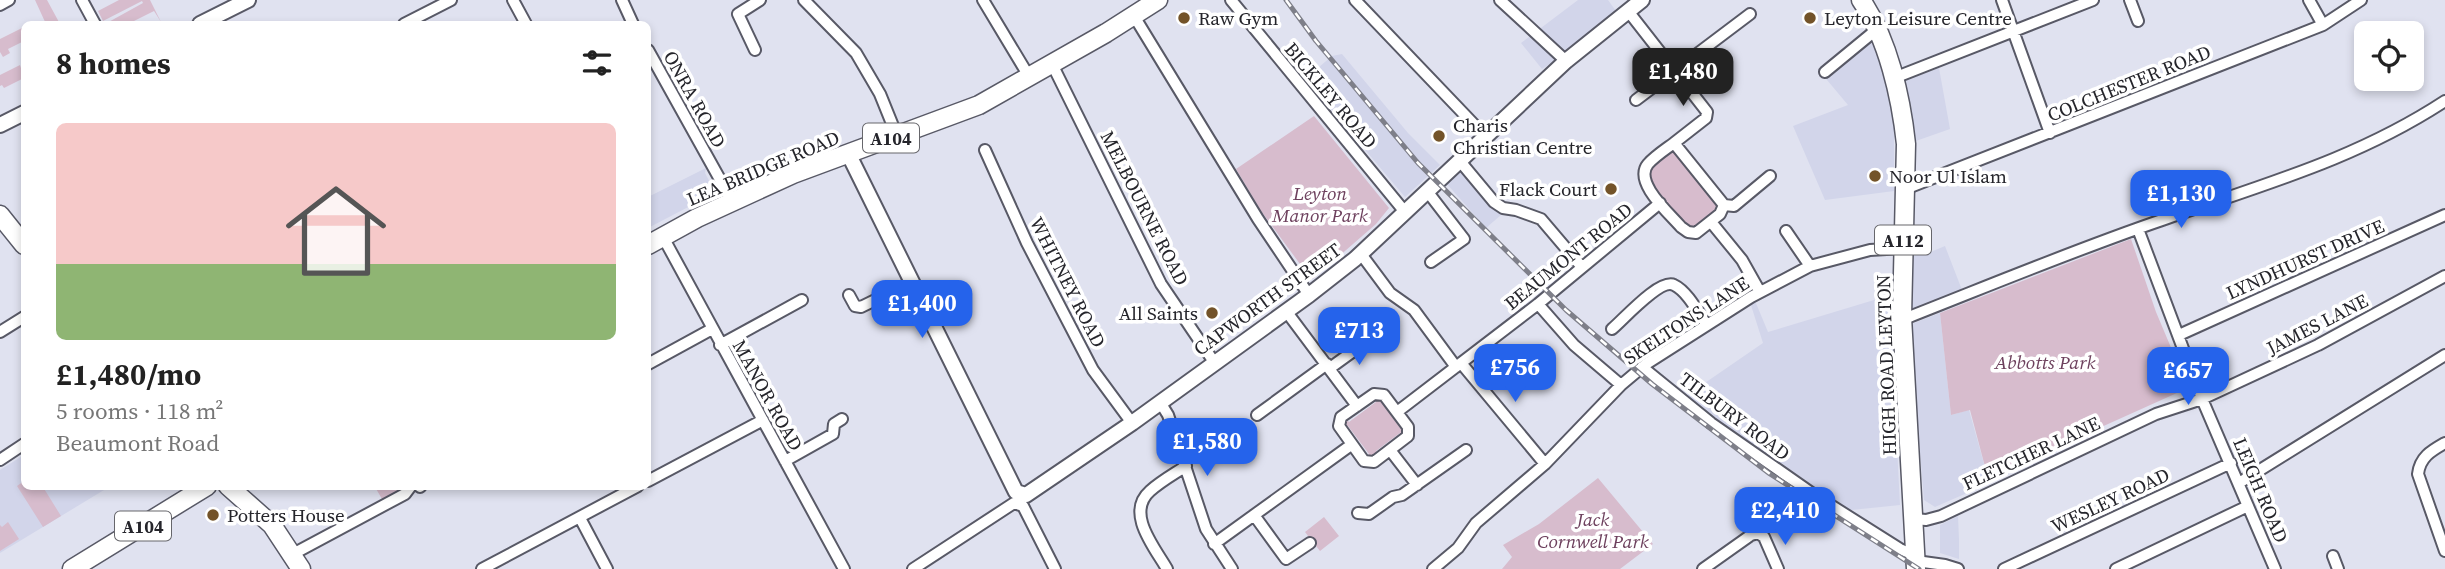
<!DOCTYPE html>
<html lang="en">
<head>
<meta charset="utf-8">
<style>
  body { margin:0; font-family:"Source Serif 4",serif; background:#f2f2f2; color:#222; height:100vh; display:flex; flex-direction:column; font-size:26px; white-space:nowrap }
  * { box-sizing:border-box; margin:0 }
  p { font-size:23px; color:#767676 }
  .icon { flex:none; width:38px; height:38px; fill:none; stroke:currentColor; stroke-width:2; stroke-linecap:round; stroke-linejoin:round }
  .map { position:relative; flex:1; overflow:hidden }
  .details { position:absolute; left:21px; top:21px; width:630px; height:469px; display:flex; flex-direction:column; background:#fff; border-radius:10px; box-shadow:0 4px 10px #0003 }
  .details>* { flex:none }
  .tools { position:absolute; left:2354px; top:21px; display:grid; gap:14px }
  .tools a { display:grid; place-items:center; width:70px; height:70px; border-radius:10px; background:#fff; box-shadow:0 4px 10px #0003; font-size:35px }
  .price { position:absolute; translate:-50% -60px; padding:0 16px; border-radius:14px; background:#2563eb; color:#fff; font-size:23px; line-height:46px; filter:drop-shadow(0 2px 4px #0008) }
  .price::after { content:''; position:absolute; left:50%; top:42px; width:21px; height:16px; margin-left:-10px; background:inherit; clip-path:polygon(0 0,100% 0,50% 100%) }
  .price.active { background:#222; color:#fff }
  ul { padding:0; list-style:none }
  li { display:grid; align-content:center; gap:14px; height:371px; padding:0 35px }
  li+li { border-top:2px solid #e0e0e0 }
  li span { display:grid; place-items:center; height:217px; border-radius:10px; color:#555 }
  li>.icon { margin-inline-start:auto }
  span .icon { width:126px; height:126px; fill:#fffc; stroke-width:1 }
  li b { font-size:30px }
  h2 { display:flex; justify-content:space-between; align-items:center; height:84px; padding:0 35px; font-size:30px }
  .map>svg:first-child { display:block }
</style>
</head>
<body>
<div class="map">
<svg width="2445" height="569" viewBox="0 0 2445 569">
  <rect width="100%" height="100%" fill="#e0e2f0"/>
  <path fill="#d2d5ea" d="M1578 0H1608L1621 18 1542 69 1521 43Z
    M1870 35 1885 71 1894 117V191L1825 200 1793 126 1848 105 1822 74Z
    M1342 54 1408 133 1440 165 1405 197 1305 79 1332 56Z
    M1939 68 1950 129 1913 142 1906 80Z
    M706 168 705 173 715 192H717L648 228V197Z
    M1461 169 1501 215 1486 228 1446 183Z
    M1945 246 1962 290 1910 310 1909 256 1926 254Z
    M1894 294 1893 367 1900 505 1842 511 1683 398 1763 343 1749 299 1753 296 1768 332Z
    M1940 313 1951 415 1969 410 1988 478 1983 486 1935 507 1924 500 1909 325Z
    M24 455V486L109 487 0 553V470Z
    M1958 516 1959 540V559L1940 553V525Z"/>
  <path fill="#d7bccd" d="M35 0H47L60 24H46Z
    M119 0H150L161 22 154 11 128 24H105L143 3 142 1 103 21 98 11Z
    M24 27V41L8 49 10 53 3 57 0 52V39Z
    M20 65 24 78 4 88 2 85 0 86V75Z
    M1314 116 1389 208 1376 224 1314 278 1311 279 1261 211 1236 169Z
    M1674 143 1724 205 1720 214 1688 232 1645 183 1648 164Z
    M2131 239 2156 312 2188 388 1988 478 1970 410 1951 415 1940 313Z
    M1375 399H1383L1381 402 1401 429 1404 428 1403 436 1400 433 1376 451 1378 454 1373 458 1366 456 1369 454 1348 426H1344V422L1347 420 1349 422 1376 402Z
    M1598 478 1653 544 1620 569H1502L1512 557 1503 545 1539 524Z
    M24 481V486L43 487 61 516 43 527 17 486Z
    M375 487H405L402 490 382 499Z
    M1324 517 1339 536 1320 551 1305 532Z
    M8 522 19 539 0 551V525L2 527Z"/>
  <g fill="none" stroke-linecap="round" stroke-linejoin="round">
    <defs>
      <path id="minor" d="M82 0 95 24
        M513 0 526 24
        M622 0 633 24
        M804 0 856 53 880 94 897 136
        M983 0 1030 78
        M1231 0 1405 212
        M1355 0 1485 136
        M1500 0 1566 61
        M2002 0 2050 133
        M2130 0 2138 21
        M2309 0 2323 25
        M0 5 9 0
        M1628 11 1707 112 1706 118 1674 143
        M1134 16 1258 219 1309 295
        M404 24 451 0
        M648 50 732 201
        M755 50 738 14 760 0
        M1052 64 1161 284 1214 362
        M1825 72 1870 35 1878 32
        M1894 78 2093 0
        M1636 100 1750 14
        M1674 143 1724 205 1720 214 1696 233 1688 232 1681 227C1669 213 1633 182 1648 164 1655 156 1666 149 1674 143Z
        M985 150 1027 243 1093 370 1132 423
        M1459 160 1494 202 1503 208 1516 210 1541 219 1581 266
        M1905 189 2323 25 2361 0
        M1427 191 1464 239 1431 262
        M1724 205 1734 206 1770 176
        M1711 222 1742 260 1760 292
        M2138 229 2202 399 2275 569
        M1786 231 1810 266
        M663 237 844 569
        M1361 254 1390 293 1414 310 1456 367
        M849 295 855 306 861 307 912 282
        M1538 304 1574 345 1621 385
        M1286 311 1357 406
        M1902 317H1909C1993 284 2077 249 2162 220 2261 185 2355 160 2445 101
        M1612 329C1623 320 1660 278 1674 285 1687 291 1698 312 1706 324
        M0 332 24 317
        M2179 335 2445 215
        M720 345 802 300
        M1461 363 1545 464
        M648 364 712 329
        M1642 367 1711 423 1813 494 1900 549 1916 556
        M1330 368 1370 339
        M1374 394 1384 395 1408 427V436L1374 462 1364 461 1339 426 1341 417Z
        M1160 402 1168 415 1206 529 1232 569
        M1397 412 1538 304 1660 203
        M1257 415 1327 364
        M2445 443C2431 451 2420 457 2418 474L2445 551
        M1390 450 1417 485
        M0 460 24 444
        M785 461 833 434 834 424 842 419
        M648 481 763 420
        M2239 483 2445 355
        M420 487 421 486
        M1358 513 1369 514 1393 497 1402 495 1466 450
        M1254 515 1286 559 1310 543
        M580 518 607 569
        M1914 519 1926 520 1941 516 2156 414 2202 399 2318 345 2445 276
        M1214 544 1351 445
        M293 554 405 494 411 486
        M2333 556 2338 569
        M1916 561 1945 565 1958 569
        M482 569 638 486
        M913 569 1014 503 1023 506 1055 569
        M1167 569C1155 548 1125 513 1150 491 1161 481 1174 474 1186 466
        M1433 569 1458 548 1476 523 1545 464 1621 385 1646 364 1751 297 1810 266 1870 250 1903 248
        M1703 569 1751 535 1758 533 1764 537 1778 569
        M2004 569 2231 463
        M2116 569 2248 506"/>
      <path id="tertiary" d="M200 24 248 0
        M0 125 24 113
        M848 153 1016 492 1026 495 1132 423 1309 295 1355 259 1566 61 1642 0"/>
      <path id="primary" d="M1861 0C1888 39 1901 97 1906 144L1902 317 1916 569
        M0 215 24 245
        M648 245 697 218 793 174 979 105 1106 33 1158 0
        M228 486 272 525 301 569
        M72 569 207 486"/>
    </defs>
    <use href="#minor" stroke="#585966" stroke-width="14"/>
    <use href="#tertiary" stroke="#585966" stroke-width="18"/>
    <use href="#primary" stroke="#585966" stroke-width="21"/>
    <use href="#minor" stroke="#fff" stroke-width="10"/>
    <use href="#tertiary" stroke="#fff" stroke-width="14"/>
    <use href="#primary" stroke="#fff" stroke-width="18"/>
    <defs>
      <path id="rail" d="M1286 0 1316 41 1418 163 1566 310 1652 384 1770 474 1919 569"/>
    </defs>
    <use href="#rail" stroke="#7e7f89" stroke-width="5"/>
    <use href="#rail" stroke="#fff" stroke-width="2.5" stroke-dasharray="8" stroke-linecap="butt"/>
  </g>
  <g fill="#735329" stroke="#fff" stroke-width="2.5">
    <circle cx="1184" cy="18" r="7"/>
    <circle cx="1810" cy="18" r="7"/>
    <circle cx="1439" cy="136" r="7"/>
    <circle cx="1875" cy="176" r="7"/>
    <circle cx="1611" cy="189" r="7"/>
    <circle cx="1212" cy="313" r="7"/>
    <circle cx="213" cy="515" r="7"/>
  </g>
  <g text-anchor="middle" dominant-baseline="central" stroke-width="7" stroke-linejoin="round" paint-order="stroke">
    <g fill="#fff" stroke="#66666b" stroke-width="2">
      <rect x="863" y="123.5" width="56" height="29" rx="5"/>
      <rect x="1875" y="225.5" width="56" height="29" rx="5"/>
      <rect x="115" y="511.5" width="56" height="29" rx="5"/>
    </g>
    <g font-size="18" font-weight="bold" fill="#25252b">
      <text x="891" y="138">A104</text>
      <text x="1903" y="240">A112</text>
      <text x="143" y="526">A104</text>
    </g>
    <g font-size="19" fill="#25252b" stroke="#fff" text-anchor="start">
      <text x="1198" y="18">Raw Gym</text>
      <text x="1824" y="18">Leyton Leisure Centre</text>
      <text x="1453" y="125">Charis<tspan x="1453" dy="22">Christian Centre</tspan></text>
      <text x="1889" y="176">Noor Ul Islam</text>
      <text x="1597" y="189" text-anchor="end">Flack Court</text>
      <text x="1198" y="313" text-anchor="end">All Saints</text>
      <text x="227" y="515">Potters House</text>
    </g>
    <g font-size="19" fill="#25252b" stroke="#fff">
      <text transform="translate(2129 83) rotate(-22)">COLCHESTER ROAD</text>
      <text transform="translate(1331 95) rotate(50)">BICKLEY ROAD</text>
      <text transform="translate(695 99) rotate(61)">ONRA ROAD</text>
      <text transform="translate(763 168) rotate(-23)">LEA BRIDGE ROAD</text>
      <text transform="translate(1145 208) rotate(63)">MELBOURNE ROAD</text>
      <text transform="translate(1568 256) rotate(-39)">BEAUMONT ROAD</text>
      <text transform="translate(2305 259) rotate(-24)">LYNDHURST DRIVE</text>
      <text transform="translate(1068 282) rotate(63)">WHITNEY ROAD</text>
      <text transform="translate(1267 299) rotate(-36)">CAPWORTH STREET</text>
      <text transform="translate(1686 320) rotate(-33)">SKELTONS LANE</text>
      <text transform="translate(2317 324) rotate(-27)">JAMES LANE</text>
      <text transform="translate(1886 365) rotate(-92)">HIGH ROAD LEYTON</text>
      <text transform="translate(768 395) rotate(61)">MANOR ROAD</text>
      <text transform="translate(1735 416) rotate(37)">TILBURY ROAD</text>
      <text transform="translate(2031 453) rotate(-25)">FLETCHER LANE</text>
      <text transform="translate(2261 490) rotate(67)">LEIGH ROAD</text>
      <text transform="translate(2110 500) rotate(-25)">WESLEY ROAD</text>
    </g>
    <g font-size="19" font-style="italic" fill="#6d405d" stroke="#fff">
      <text x="1320" y="193">Leyton<tspan x="1320" dy="22">Manor Park</tspan></text>
      <text x="2045" y="362">Abbotts Park</text>
      <text x="1593" y="519">Jack<tspan x="1593" dy="22">Cornwell Park</tspan></text>
    </g>
  </g>
</svg>
<div class="tools">
<a><svg class="icon" aria-label="locate" viewBox="0 0 24 24"><circle cx="12" cy="12" r="6"/><path d="M12 2v4M12 18v4M2 12h4M18 12h4"/></svg></a>
</div>
<b class="price active" style="left:1683px;top:108px">£1,480</b>
<b class="price" style="left:2181px;top:230px">£1,130</b>
<b class="price" style="left:922px;top:340px">£1,400</b>
<b class="price" style="left:1359px;top:367px">£713</b>
<b class="price" style="left:1515px;top:404px">£756</b>
<b class="price" style="left:2188px;top:407px">£657</b>
<b class="price" style="left:1207px;top:478px">£1,580</b>
<b class="price" style="left:1785px;top:547px">£2,410</b>
<section class="details">
<h2>8 homes<svg class="icon" aria-label="filters" viewBox="0 0 24 24"><path d="M4 7h16M4 17h16"/><circle cx="9" cy="7" r="2"/><circle cx="15" cy="17" r="2"/></svg></h2>
<ul>
<li><span style="background:linear-gradient(#f6c9c9 65%,#8fb573 0)"><svg class="icon" aria-label="home" viewBox="0 0 24 24"><path d="M3 11l9-7 9 7M6 9v11h12V9"/></svg></span><div><b>£1,480/mo</b><p>5 rooms · 118 m²</p><p>Beaumont Road</p></div></li>
</ul>
</section>
</div>
</body>
</html>
